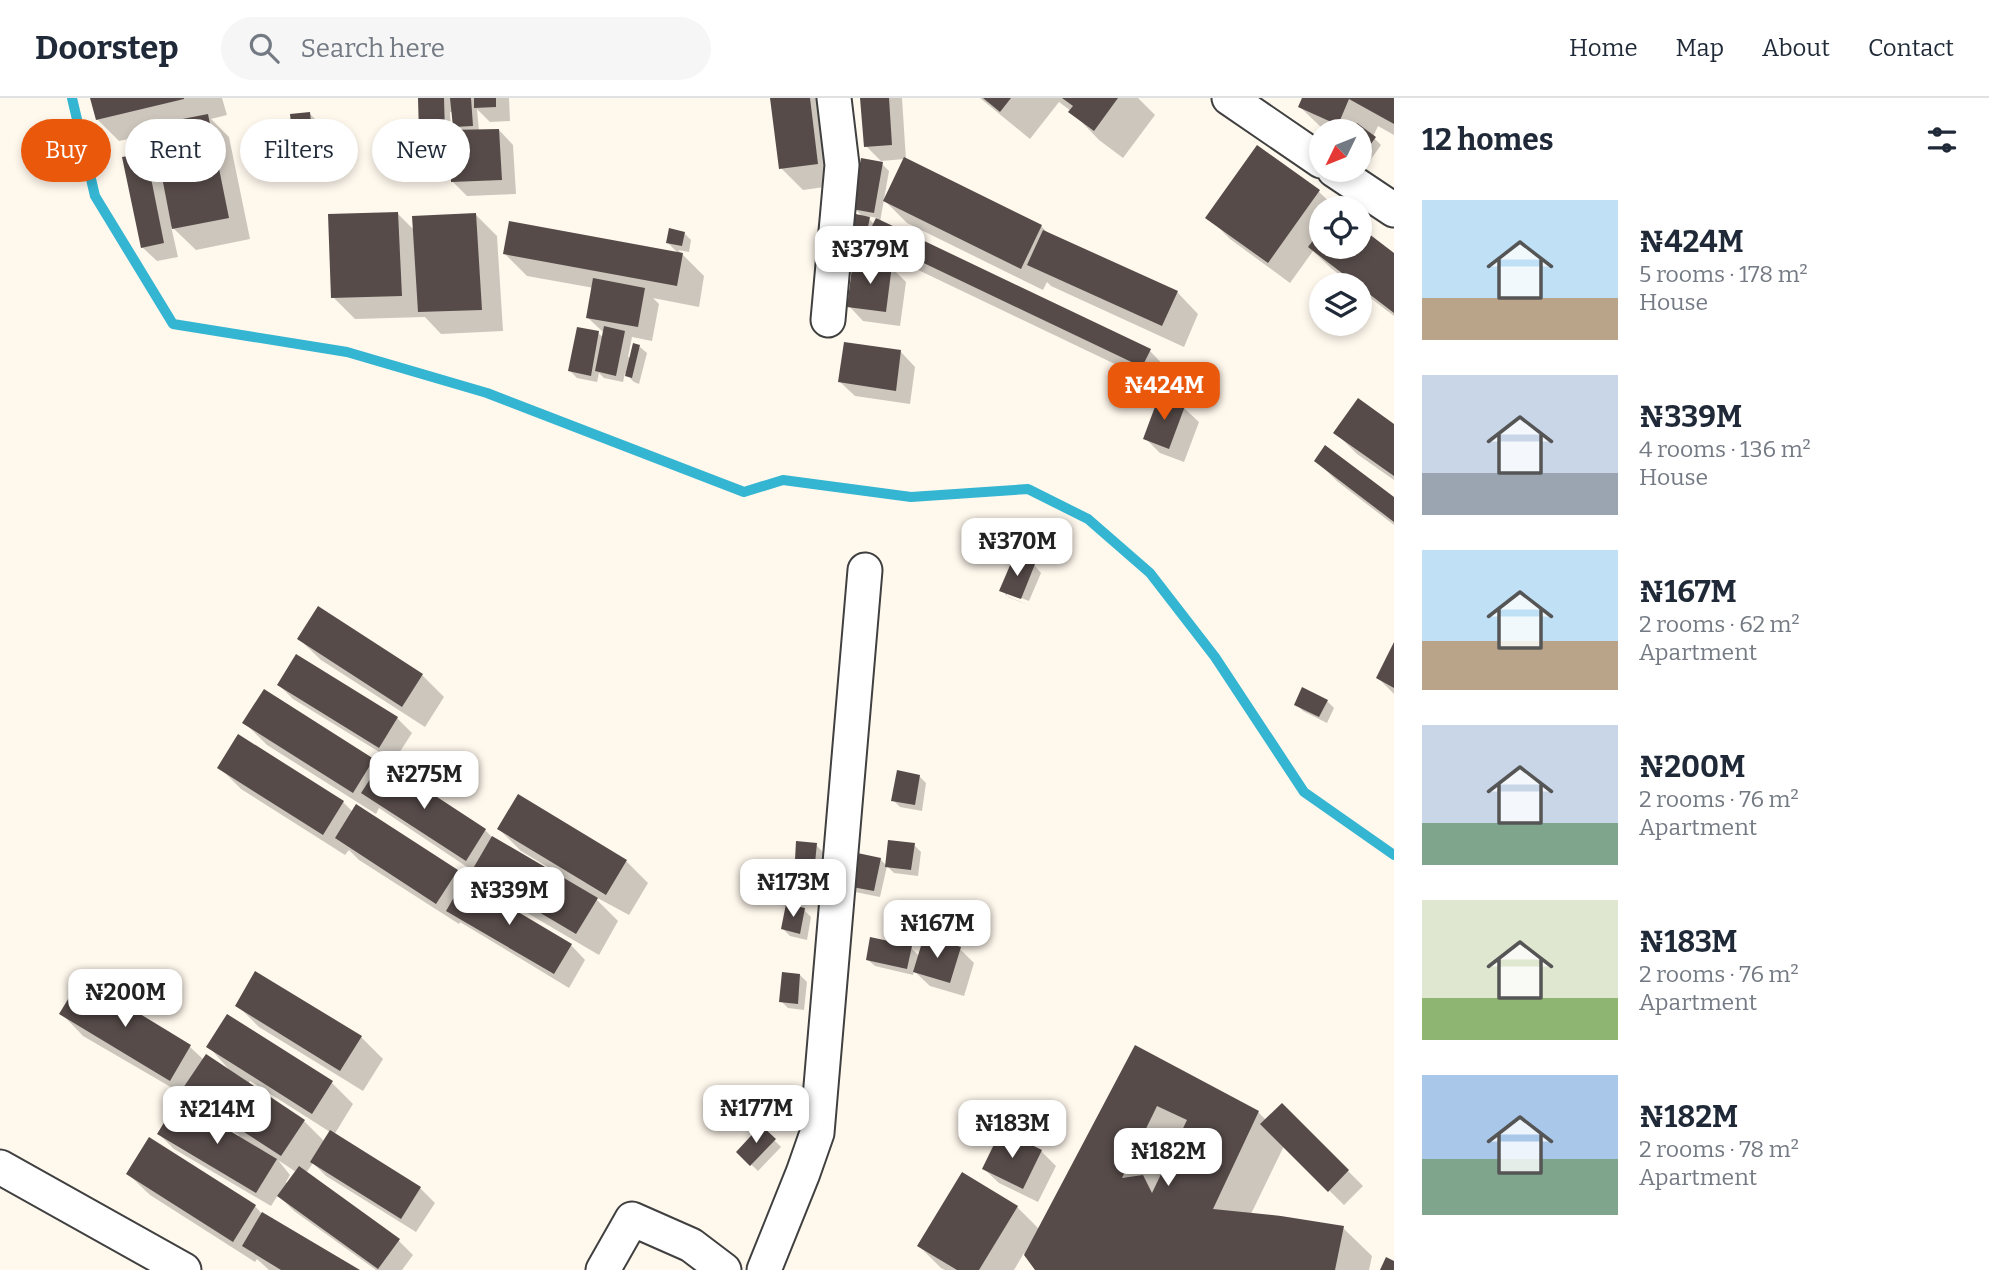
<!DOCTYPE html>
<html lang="en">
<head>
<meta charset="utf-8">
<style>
  body { margin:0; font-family:Bitter,serif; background:#f6f6f7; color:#1f2937; height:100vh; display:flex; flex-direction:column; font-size:26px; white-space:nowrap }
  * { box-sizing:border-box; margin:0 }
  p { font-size:23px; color:#747a83 }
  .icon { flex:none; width:38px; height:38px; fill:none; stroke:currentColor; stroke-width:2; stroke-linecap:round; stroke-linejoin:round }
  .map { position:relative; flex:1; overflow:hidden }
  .details { display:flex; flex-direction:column; background:#fff; width:595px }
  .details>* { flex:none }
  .hud { position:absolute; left:21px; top:21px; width:665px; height:63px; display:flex; gap:14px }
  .needle { width:46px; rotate:227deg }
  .buttons { position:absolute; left:1309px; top:21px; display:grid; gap:14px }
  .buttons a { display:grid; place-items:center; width:63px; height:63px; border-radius:50%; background:#fff; box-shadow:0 4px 10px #0003; font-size:35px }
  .price { position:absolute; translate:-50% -60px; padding:0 16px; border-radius:14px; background:#fff; color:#222; font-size:23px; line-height:46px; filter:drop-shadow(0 2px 4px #0008) }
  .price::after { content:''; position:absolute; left:50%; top:42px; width:21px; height:16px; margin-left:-10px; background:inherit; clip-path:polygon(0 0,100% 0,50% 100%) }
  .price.current { background:#ea580c; color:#fff }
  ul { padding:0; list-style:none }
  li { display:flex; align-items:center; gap:21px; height:175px; padding:0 28px }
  li span { display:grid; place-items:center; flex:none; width:196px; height:140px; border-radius:0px; color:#555 }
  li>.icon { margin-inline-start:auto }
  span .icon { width:84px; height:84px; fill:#fffc; stroke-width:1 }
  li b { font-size:30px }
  h2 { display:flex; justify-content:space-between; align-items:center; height:84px; padding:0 28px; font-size:30px }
  .pill { padding:0 24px; border-radius:32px; background:#fff; box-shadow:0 4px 10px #0003; font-size:24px; line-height:63px }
  .pill.current { background:#ea580c; color:#fff }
  header { display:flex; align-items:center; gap:42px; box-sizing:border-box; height:98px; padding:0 35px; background:#fff; border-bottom:2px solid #e0e1e3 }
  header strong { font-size:33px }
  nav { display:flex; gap:38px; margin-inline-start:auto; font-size:24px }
  .search { width:490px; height:63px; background:#f6f6f7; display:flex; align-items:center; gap:18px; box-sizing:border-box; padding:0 24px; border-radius:38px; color:#747a83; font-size:26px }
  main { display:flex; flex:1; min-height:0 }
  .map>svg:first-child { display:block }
</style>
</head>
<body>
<header>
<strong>Doorstep</strong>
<div class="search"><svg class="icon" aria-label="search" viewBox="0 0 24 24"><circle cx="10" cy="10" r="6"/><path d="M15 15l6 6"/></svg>Search here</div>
<nav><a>Home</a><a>Map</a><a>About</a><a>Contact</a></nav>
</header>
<main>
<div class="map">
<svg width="1394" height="1172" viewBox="0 0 1394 1172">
  <rect width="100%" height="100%" fill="#fff8ed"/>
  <path fill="#0003" fill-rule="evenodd" d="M92 0H222L227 17 211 21 229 39 250 141 196 152 171 128 178 159 157 163 142 149 145 57 163 74 155 35 119 43 97 21Z
    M419 0H509L510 23 490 24 477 11 479 33 499 32 513 47 516 96 467 98 452 83 451 41 428 42 421 35ZM450 14H453L454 28 459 33 451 34Z
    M772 0H828L839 87 803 92 781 70Z
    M862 0H902L906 62 1041 128 1050 137 1177 194 1198 216 1184 249 1051 188 1047 184 1043 192 907 125 885 103 905 61 881 63 866 48Z
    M980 0H1138L1155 17 1123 60 1099 42 1071 13 1059 4 1030 41Z
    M1304 0H1394V37L1378 28 1373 39 1381 47 1369 64 1360 58V33H1325L1300 9Z
    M310 16 317 23 319 50 302 52 295 45Z
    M882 66 889 73 880 124 1150 253 1171 275 1165 290 891 159 873 141 870 159 853 155 846 148 864 120 854 110ZM866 118 878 120 875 127Z
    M1318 93 1336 110H1321V149H1360V131L1394 157V218L1360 192V187H1353L1332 171 1313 153 1290 185 1230 141 1208 119Z
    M398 116 415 133 475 116 497 138 503 233 441 236 425 219 355 221 333 199Z
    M684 135 691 142 689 154 678 152 704 178 699 209 653 200 659 206 652 243 632 239 628 259 631 260 640 249 647 255 639 286 634 284 625 275 623 284 604 280 599 275 597 284 577 280 570 273 598 235 604 240 603 234 588 220 594 190 527 178 505 156H679L668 145Z
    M891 169 906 184 900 228 863 223 849 208Z
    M901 254 915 269 910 306 855 298 840 284Z
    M1358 302 1394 328V382L1357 356 1335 334Z
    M1184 310 1199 324 1184 364 1160 355 1145 340Z
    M1326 350 1394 402V427L1338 384 1316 363Z
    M1015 460 1035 468 1041 475 1029 503 1007 494V498L1028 507 1008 499 1002 492Z
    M319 510 422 577 444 599 425 629 321 562 299 541Z
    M1394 548V596L1378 580Z
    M296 558 397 620 412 635 394 663 293 601 279 587Z
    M265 594 373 662 380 669 485 732 494 741 554 777 556 774 521 753 499 731 519 698 626 763 648 785 629 817 592 797 618 823 599 857 495 796 473 773 379 710 376 716 267 647 245 625Z
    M1327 603 1334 610 1327 625 1303 613 1296 606Z
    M238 638 343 704 353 714 457 773 474 790 571 847 585 862 569 890 460 824 459 826 359 762 349 752 345 757 241 691 219 669Z
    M919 678 926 685 922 713 900 709 893 702Z
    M816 747 823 754 821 771 803 769 796 762Z
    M914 747 921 754 918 778 894 775 887 768 880 799 850 793 880 761 887 768Z
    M812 775 819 782 817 803 797 801 790 794Z
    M804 812 811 819 807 842 790 838 783 831Z
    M911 850 920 859 960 851 974 865 964 898 930 888 914 873 913 877 875 868 868 862Z
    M800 877 807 884 804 912 788 910 781 903Z
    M81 883 190 949 204 962 233 976 209 949 331 984 353 1006 334 1037 420 1090 435 1105 416 1134 326 1078 313 1065 306 1075 398 1142 413 1157 402 1172H376L294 1113 278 1097 271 1108 174 1051 159 1036 238 1039 239 1037 205 1015 193 1002 83 938 62 916ZM250 983 330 1034 324 1043 304 1023 248 986ZM278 1062 296 1074 288 1086 286 1084 290 1077Z
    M237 907 361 939 383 961 363 993 259 929Z
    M1135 949 1258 1014 1266 1022 1282 1007 1363 1088 1344 1107 1284 1048 1251 1116 1343 1130 1372 1158 1369 1172H1037L1024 1155 1014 1172H945L941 1170 919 1148 1017 1109 1039 1131Z
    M761 1029 781 1049 758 1073 738 1054Z
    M1041 1053 1056 1068 1038 1104 999 1085 984 1071Z
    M128 1076 255 1108 262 1116 356 1172H269L257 1161 255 1164 150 1097Z"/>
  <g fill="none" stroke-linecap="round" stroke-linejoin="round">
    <path stroke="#34b5d2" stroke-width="10" d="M72 0 95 98 173 226 347 254 487 295 744 394 783 382 911 399 1028 391 1088 421 1150 475 1215 559 1304 694 1394 757"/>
  </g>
  <path fill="#564b49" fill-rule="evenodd" d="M90 0H184V1L96 22Z
    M418 0H444L445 35 419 36Z
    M450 0H471L473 28 453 29Z
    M474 0H496V9L474 10Z
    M770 0H810L818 66 779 71Z
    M860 0H889L892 47 864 49Z
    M983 0H1011L1000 14Z
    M1062 0H1118L1094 33 1068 14 1073 8Z
    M1302 0H1394V26L1349 1 1338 27 1298 9Z
    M310 14 313 44 293 46 290 16Z
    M208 16 229 120 172 131 152 27Z
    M1357 25 1376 39 1360 61V33H1351Z
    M499 31 502 82 451 84 449 32Z
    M1257 47 1320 92 1268 165 1205 120Z
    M146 55 164 145 141 150 122 59Z
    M904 59 1042 127 1021 171 883 103Z
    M861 60 883 64 874 115 852 111Z
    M398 114 402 198 331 200 328 116Z
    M476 115 482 212 418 214 412 118Z
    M851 115 870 119 863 153 844 149Z
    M876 120 1151 251 1142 269 867 138Z
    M509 123 683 155 677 188 503 156Z
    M1360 129 1394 155V215L1308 149 1321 132V149H1360Z
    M669 130 685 134 682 148 666 145Z
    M1043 132 1178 193 1162 228 1027 167Z
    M853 162 892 167 886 214 847 209Z
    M593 180 645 190 638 229 586 220Z
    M604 228 625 233 616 278 595 273Z
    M577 229 599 233 591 278 568 273Z
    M844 244 901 252 896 293 838 284Z
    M633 245 640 247 632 280 625 278Z
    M1159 298 1185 308 1169 351 1143 341Z
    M1358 300 1394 326V378L1333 335Z
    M1325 347 1394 399V424L1314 363Z
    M1014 458 1035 466 1021 501 999 493Z
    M318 508 423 576 402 609 297 541Z
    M1394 544V590L1376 580Z
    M296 556 398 619 379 650 277 587Z
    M1302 589 1328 602 1319 619 1294 607Z
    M264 591 374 661 353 695 242 625Z
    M238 636 344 703 323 737 217 670Z
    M382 663 486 731 466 763 361 695Z
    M897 672 920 677 915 707 891 703Z
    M518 696 627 762 606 797 497 731Z
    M356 706 458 772 436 806 335 740Z
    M492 738 598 800 576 836 471 774Z
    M888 742 915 745 911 772 885 769Z
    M796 743 817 745 815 765 795 762Z
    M848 753 881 760 874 793 841 787Z
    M789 772 813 773 811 797 788 795Z
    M464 782 572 846 554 876 446 813Z
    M786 806 805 810 800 836 781 831Z
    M924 838 961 849 950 885 913 874Z
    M870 839 912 848 907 871 866 862Z
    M255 873 362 938 340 973 235 908Z
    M782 874 800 876 798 906 779 904Z
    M81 880 191 947 170 983 59 916Z
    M227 916 333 983 312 1016 206 949Z
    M1135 947 1259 1013 1213 1111 1281 1118 1344 1128 1335 1172H1035L1024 1157ZM1157 1008 1187 1022 1152 1095 1143 1077 1122 1080Z
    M206 956 305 1022 281 1058 181 993Z
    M178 1002 277 1061 256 1095 157 1036Z
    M1282 1005 1349 1072 1328 1094 1260 1026Z
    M761 1027 776 1041 750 1068 736 1054Z
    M330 1032 421 1089 401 1121 310 1064Z
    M1001 1032 1042 1052 1023 1091 982 1071Z
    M149 1039 256 1107 233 1144 126 1076Z
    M299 1068 400 1141 378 1171 277 1098Z
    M962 1074 1018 1108 979 1172H957L917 1148Z
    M262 1114 360 1172H281L242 1148Z
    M1386 1159 1394 1163V1172H1380Z"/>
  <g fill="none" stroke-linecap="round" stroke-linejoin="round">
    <defs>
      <path id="minor" d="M1229 0 1321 63
        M1334 72 1394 112
        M828 222 842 67 834 0
        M0 1069 184 1172
        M603 1172 632 1121 691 1147 724 1172
        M764 1172 803 1075 817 1035 865 472"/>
    </defs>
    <use href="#minor" stroke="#404040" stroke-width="37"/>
    <use href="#minor" stroke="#fff" stroke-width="33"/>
  </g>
</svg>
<div class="buttons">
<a><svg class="needle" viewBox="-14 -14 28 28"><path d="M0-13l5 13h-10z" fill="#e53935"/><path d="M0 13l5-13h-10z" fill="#747a83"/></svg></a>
<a><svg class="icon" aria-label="locate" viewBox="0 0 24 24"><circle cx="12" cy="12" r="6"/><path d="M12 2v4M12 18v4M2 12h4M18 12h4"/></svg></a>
<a><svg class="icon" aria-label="layers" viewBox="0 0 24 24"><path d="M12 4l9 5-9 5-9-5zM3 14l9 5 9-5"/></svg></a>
</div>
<b class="price" style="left:870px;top:188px">₦379M</b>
<b class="price current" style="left:1164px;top:324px">₦424M</b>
<b class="price" style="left:1017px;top:480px">₦370M</b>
<b class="price" style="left:424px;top:713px">₦275M</b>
<b class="price" style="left:793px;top:821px">₦173M</b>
<b class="price" style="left:509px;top:829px">₦339M</b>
<b class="price" style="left:937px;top:862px">₦167M</b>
<b class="price" style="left:125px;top:931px">₦200M</b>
<b class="price" style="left:756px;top:1047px">₦177M</b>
<b class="price" style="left:217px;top:1048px">₦214M</b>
<b class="price" style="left:1012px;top:1062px">₦183M</b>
<b class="price" style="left:1168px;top:1090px">₦182M</b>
<div class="hud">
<a class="pill current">Buy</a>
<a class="pill">Rent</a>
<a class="pill">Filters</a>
<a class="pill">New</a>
</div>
</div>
<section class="details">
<h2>12 homes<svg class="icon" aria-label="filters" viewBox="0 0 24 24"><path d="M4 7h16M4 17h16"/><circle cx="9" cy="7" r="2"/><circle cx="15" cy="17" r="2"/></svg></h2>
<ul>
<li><span style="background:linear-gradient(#bfe0f5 70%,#b9a48a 0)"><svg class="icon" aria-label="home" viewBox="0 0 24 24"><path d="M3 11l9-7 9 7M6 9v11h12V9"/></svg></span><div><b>₦424M</b><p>5 rooms · 178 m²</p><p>House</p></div></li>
<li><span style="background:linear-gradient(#c9d6e8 70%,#9aa5b1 0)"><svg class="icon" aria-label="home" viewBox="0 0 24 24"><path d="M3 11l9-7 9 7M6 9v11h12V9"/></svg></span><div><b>₦339M</b><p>4 rooms · 136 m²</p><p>House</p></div></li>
<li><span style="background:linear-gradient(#bfe0f5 65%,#b9a48a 0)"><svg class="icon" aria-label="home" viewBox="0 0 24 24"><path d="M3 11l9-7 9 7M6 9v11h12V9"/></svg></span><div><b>₦167M</b><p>2 rooms · 62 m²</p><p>Apartment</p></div></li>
<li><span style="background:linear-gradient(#c9d6e8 70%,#7fa58c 0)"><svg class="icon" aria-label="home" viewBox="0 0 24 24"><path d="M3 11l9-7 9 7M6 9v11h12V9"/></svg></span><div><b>₦200M</b><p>2 rooms · 76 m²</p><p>Apartment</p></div></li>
<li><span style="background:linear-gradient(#dfe7d0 70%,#8fb573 0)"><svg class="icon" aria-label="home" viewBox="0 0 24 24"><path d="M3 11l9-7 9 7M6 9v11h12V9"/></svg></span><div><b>₦183M</b><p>2 rooms · 76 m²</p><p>Apartment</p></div></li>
<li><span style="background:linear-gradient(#a9c7e8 60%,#7fa58c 0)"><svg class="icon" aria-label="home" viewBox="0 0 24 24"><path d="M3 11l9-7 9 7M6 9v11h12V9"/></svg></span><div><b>₦182M</b><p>2 rooms · 78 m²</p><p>Apartment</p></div></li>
</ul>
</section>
</main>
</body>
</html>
